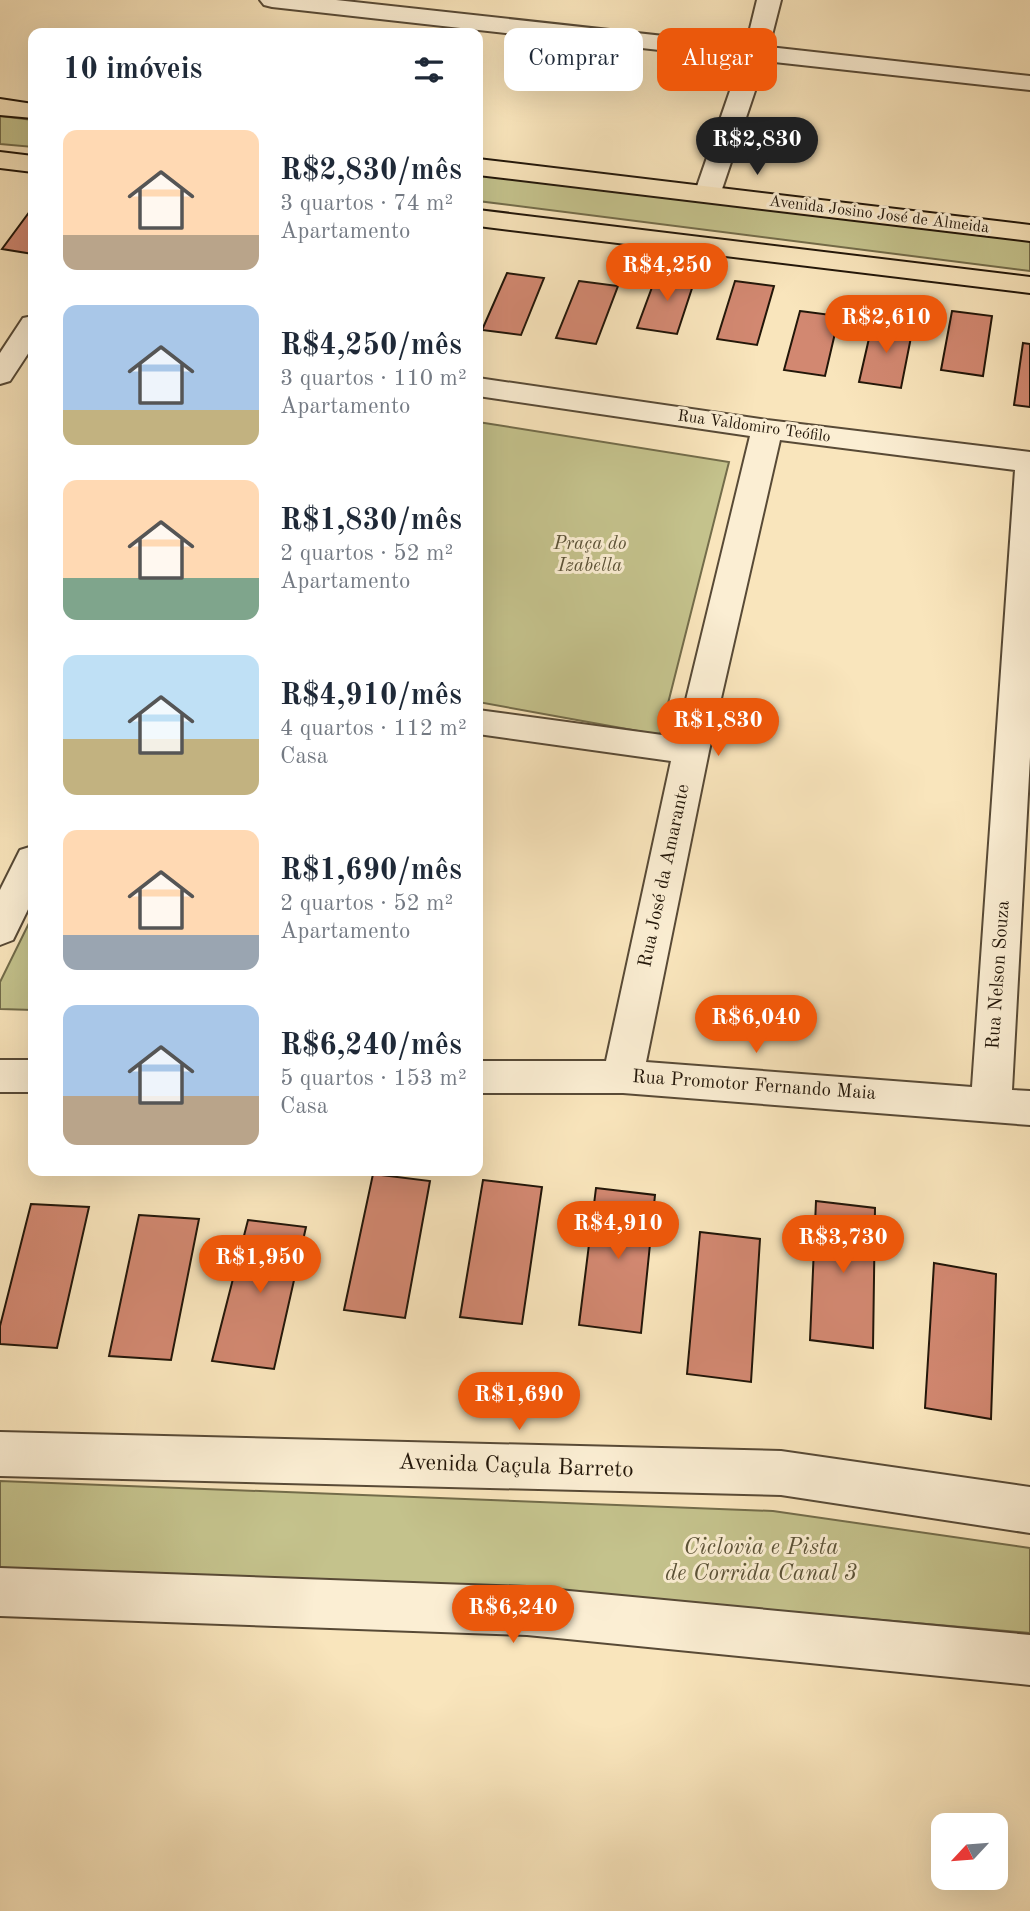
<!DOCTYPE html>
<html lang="pt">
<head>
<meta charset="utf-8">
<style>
  body { margin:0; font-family:"Old Standard TT",serif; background:#f2f2f3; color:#1f2937; height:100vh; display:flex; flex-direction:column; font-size:26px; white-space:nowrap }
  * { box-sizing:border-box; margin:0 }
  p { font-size:23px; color:#747a83 }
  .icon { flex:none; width:38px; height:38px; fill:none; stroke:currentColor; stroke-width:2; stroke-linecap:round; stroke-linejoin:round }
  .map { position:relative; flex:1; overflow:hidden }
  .drawer { position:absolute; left:28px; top:28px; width:455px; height:1148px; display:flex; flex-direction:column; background:#fff; border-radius:14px; box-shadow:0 7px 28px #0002 }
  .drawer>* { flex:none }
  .top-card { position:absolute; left:504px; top:28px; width:420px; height:63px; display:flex; gap:14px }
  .needle { width:46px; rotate:244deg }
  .tools { position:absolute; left:931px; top:1813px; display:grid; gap:14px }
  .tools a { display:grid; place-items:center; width:77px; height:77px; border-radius:14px; background:#fff; box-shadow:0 7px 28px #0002; font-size:35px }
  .price { position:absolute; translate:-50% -60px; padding:0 16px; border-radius:24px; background:#ea580c; color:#fff; font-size:23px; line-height:46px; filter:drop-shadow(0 2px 4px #0008) }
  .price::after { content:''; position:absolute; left:50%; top:42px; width:21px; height:16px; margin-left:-10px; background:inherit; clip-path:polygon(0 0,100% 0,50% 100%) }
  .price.current { background:#222; color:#fff }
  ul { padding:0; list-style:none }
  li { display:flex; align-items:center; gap:21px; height:175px; padding:0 35px }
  li span { display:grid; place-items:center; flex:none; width:196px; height:140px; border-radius:14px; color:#555 }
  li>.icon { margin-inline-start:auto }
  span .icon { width:84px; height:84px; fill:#fffc; stroke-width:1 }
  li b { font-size:30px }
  h2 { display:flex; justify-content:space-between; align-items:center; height:84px; padding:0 35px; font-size:30px }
  .chip { padding:0 24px; border-radius:14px; background:#fff; box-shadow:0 7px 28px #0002; font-size:24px; line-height:63px }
  .chip.current { background:#ea580c; color:#fff }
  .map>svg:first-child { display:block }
</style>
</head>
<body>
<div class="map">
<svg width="1030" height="1911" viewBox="0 0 1030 1911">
  <rect width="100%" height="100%" fill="#f9e5bc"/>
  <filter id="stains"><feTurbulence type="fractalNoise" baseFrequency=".00286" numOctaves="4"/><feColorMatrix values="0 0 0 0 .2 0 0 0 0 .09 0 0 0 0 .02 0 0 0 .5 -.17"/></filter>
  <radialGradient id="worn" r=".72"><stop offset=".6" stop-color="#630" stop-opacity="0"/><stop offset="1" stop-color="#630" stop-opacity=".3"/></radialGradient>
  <path fill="#c4c28c" stroke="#736c4a" stroke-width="2" d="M0 116 33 120V147L0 144Z
    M478 172 1030 239V271L478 201Z
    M478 422 729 462 660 735 478 702Z
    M33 915V1010L0 1009V982Z
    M0 1481 773 1511 1030 1548V1633L721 1606 0 1581Z"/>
  <path fill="#d28871" stroke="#221609" stroke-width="2" d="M33 207V254L2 249Z
    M658 271 696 276 677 334 637 328Z
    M507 273 544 278 521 335 482 330Z
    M579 281 618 286 596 344 556 338Z
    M735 281 774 286 757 345 717 339Z
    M800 311 839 316 825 376 784 370Z
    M952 311 992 316 983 376 941 370Z
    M873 321 913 327 901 388 859 382Z
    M1023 343 1030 344V407L1014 405Z
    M373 1174 430 1181 405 1318 344 1310Z
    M483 1180 542 1187 522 1324 460 1317Z
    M596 1188 655 1195 641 1333 579 1325Z
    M816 1201 875 1208 873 1348 810 1340Z
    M31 1204 89 1207 57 1348 0 1344V1326Z
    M139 1215 199 1219 171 1360 109 1356Z
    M248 1220 306 1227 274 1369 212 1361Z
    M700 1232 760 1239 751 1382 687 1374Z
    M934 1263 996 1274 991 1419 925 1408Z"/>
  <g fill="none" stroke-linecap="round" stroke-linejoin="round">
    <defs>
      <path id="minor" d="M260 0H336L746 45 757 0H781L769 47 1030 76V90L765 61 720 195 716 201H698L694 195 741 59 272 7 264 5Z
        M33 316V346L10 381 0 384V353L23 318Z
        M478 378 767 420 1030 452V757L1012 1090 1030 1091V1125L623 1093H478V1061H606L671 761 478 734V710L677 737 750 436 478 396ZM780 440 1015 470 972 1087 646 1062 709 751Z
        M33 846V899L13 940 0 945V890L20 850Z
        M0 1060H33V1092H0Z
        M0 1432 781 1451 1030 1487V1533L781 1495 0 1476Z
        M0 1568 527 1587 1030 1635V1685L527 1635 0 1616Z"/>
      <path id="major" d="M0 99 33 104V118L0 115Z
        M0 152 33 156V172L0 168Z
        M478 159 1030 225V241L478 175Z
        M478 210 1030 277V293L478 226Z"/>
    </defs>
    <use href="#minor" stroke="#584a36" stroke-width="4"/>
    <use href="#major" stroke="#221609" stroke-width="4"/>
    <use href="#minor" fill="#fbeed3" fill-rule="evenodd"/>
    <use href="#major" fill="#f9e5bc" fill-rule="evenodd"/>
  </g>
  <g text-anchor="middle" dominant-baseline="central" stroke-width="6" stroke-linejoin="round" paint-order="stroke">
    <g font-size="16" fill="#221609" stroke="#fbeed3">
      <text transform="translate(879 215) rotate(7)">Avenida Josino José de Almeida</text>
      <text transform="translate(754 427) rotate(8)">Rua Valdomiro Teófilo</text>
    </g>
    <g font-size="19" font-style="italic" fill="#5b5237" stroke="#fbeed3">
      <text x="590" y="544">Praça do<tspan x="590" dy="22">Izabella</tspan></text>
    </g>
    <g font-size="19" fill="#221609" stroke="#fbeed3">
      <text transform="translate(665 876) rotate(-78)">Rua José da Amarante</text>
      <text transform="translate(999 975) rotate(-86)">Rua Nelson Souza</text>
      <text transform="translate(754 1086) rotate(4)">Rua Promotor Fernando Maia</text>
    </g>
    <g font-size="23" fill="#221609" stroke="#fbeed3">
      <text transform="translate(516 1466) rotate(2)">Avenida Caçula Barreto</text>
    </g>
    <g font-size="23" font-style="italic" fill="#5b5237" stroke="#fbeed3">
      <text x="761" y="1547">Ciclovia e Pista<tspan x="761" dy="26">de Corrida Canal 3</tspan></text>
    </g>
  </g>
  <rect width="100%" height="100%" filter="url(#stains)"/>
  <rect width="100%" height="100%" fill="url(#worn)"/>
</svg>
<div class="tools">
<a><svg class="needle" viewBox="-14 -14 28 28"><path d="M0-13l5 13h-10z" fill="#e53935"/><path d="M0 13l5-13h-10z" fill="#747a83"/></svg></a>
</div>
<b class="price current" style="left:757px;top:177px">R$2,830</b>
<b class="price" style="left:667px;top:303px">R$4,250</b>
<b class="price" style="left:886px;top:355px">R$2,610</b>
<b class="price" style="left:718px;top:758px">R$1,830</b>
<b class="price" style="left:756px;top:1055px">R$6,040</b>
<b class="price" style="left:618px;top:1261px">R$4,910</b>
<b class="price" style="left:843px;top:1275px">R$3,730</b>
<b class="price" style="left:260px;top:1295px">R$1,950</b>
<b class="price" style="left:519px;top:1432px">R$1,690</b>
<b class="price" style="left:513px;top:1645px">R$6,240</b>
<div class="top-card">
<a class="chip">Comprar</a>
<a class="chip current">Alugar</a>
</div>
<section class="drawer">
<h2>10 imóveis<svg class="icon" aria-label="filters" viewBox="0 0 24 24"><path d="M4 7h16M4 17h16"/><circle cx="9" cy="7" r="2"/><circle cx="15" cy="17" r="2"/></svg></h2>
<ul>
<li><span style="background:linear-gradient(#ffd9b3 75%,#b9a48a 0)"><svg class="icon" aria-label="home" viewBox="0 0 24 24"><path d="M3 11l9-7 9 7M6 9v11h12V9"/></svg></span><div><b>R$2,830/mês</b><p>3 quartos · 74 m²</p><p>Apartamento</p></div></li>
<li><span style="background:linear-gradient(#a9c7e8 75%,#c2b280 0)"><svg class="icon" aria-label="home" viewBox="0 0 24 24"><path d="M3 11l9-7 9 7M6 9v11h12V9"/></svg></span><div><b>R$4,250/mês</b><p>3 quartos · 110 m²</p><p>Apartamento</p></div></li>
<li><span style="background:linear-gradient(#ffd9b3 70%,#7fa58c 0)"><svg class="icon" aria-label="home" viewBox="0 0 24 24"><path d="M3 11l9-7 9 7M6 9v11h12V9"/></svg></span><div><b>R$1,830/mês</b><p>2 quartos · 52 m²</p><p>Apartamento</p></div></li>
<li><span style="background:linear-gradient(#bfe0f5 60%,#c2b280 0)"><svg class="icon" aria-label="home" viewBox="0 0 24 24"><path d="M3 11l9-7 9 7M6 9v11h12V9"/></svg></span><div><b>R$4,910/mês</b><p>4 quartos · 112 m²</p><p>Casa</p></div></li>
<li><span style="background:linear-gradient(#ffd9b3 75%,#9aa5b1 0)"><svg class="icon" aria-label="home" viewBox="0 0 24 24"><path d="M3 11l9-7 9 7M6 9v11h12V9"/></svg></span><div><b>R$1,690/mês</b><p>2 quartos · 52 m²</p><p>Apartamento</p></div></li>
<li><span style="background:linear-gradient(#a9c7e8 65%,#b9a48a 0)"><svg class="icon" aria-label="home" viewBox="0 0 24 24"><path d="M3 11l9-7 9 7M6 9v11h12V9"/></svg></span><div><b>R$6,240/mês</b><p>5 quartos · 153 m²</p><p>Casa</p></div></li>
</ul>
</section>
</div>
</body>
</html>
